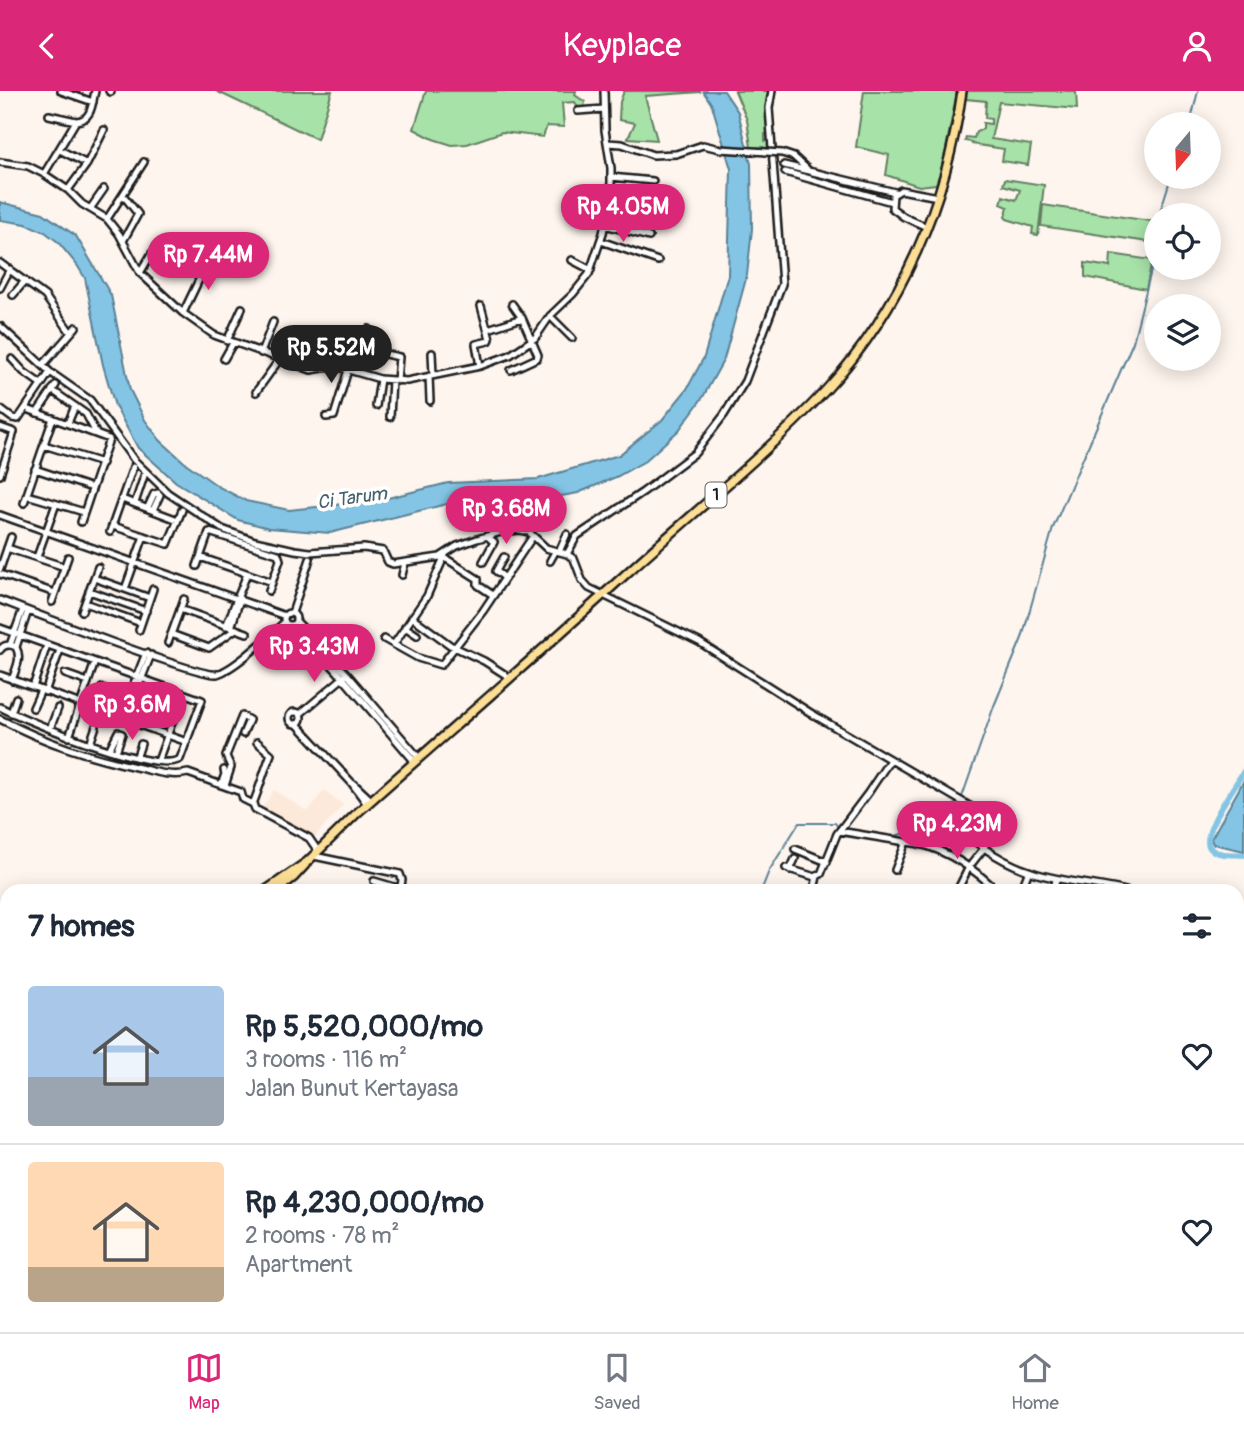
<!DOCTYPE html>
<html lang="en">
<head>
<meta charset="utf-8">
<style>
  body { margin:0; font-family:Pangolin,sans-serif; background:#f2f2f3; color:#1f2937; height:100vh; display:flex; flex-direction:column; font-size:26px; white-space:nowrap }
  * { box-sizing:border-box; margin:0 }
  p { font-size:23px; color:#747a83 }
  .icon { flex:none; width:38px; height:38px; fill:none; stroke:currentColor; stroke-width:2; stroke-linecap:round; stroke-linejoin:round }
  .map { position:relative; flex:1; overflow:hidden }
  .panel { position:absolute; left:0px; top:793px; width:1244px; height:450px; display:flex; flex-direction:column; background:#fff; border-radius:21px 21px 0 0; box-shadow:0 4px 18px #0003 }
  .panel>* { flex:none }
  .needle { width:46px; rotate:199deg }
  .fabs { position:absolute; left:1144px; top:21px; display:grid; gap:14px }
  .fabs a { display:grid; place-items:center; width:77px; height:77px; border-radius:50%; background:#fff; box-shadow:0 4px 18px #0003; font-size:35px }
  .price { position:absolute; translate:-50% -60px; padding:0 16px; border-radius:24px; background:#db2777; color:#fff; font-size:23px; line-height:46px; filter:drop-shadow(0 2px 4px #0008) }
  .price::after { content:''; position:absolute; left:50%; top:42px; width:21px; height:16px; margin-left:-10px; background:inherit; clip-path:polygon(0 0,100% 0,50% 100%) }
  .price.active { background:#222; color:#fff }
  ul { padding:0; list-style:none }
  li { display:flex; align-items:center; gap:21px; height:175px; padding:0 28px }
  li+li { border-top:2px solid #e0e1e3 }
  li span { display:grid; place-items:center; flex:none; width:196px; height:140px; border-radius:7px; color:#555 }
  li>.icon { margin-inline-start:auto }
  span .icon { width:84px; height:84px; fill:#fffc; stroke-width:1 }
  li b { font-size:30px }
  h2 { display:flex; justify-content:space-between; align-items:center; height:84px; padding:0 28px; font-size:30px }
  header { display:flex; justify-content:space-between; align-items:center; height:91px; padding:0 28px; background:#db2777; color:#fff; font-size:32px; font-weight:600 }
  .tabs { display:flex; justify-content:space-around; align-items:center; height:98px; border-top:2px solid #e0e1e3; background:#fff; font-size:19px; color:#747a83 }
  .tabs a { display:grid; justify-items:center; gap:4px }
  .tabs .active { color:#db2777 }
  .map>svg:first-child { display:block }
</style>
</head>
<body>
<header><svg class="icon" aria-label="back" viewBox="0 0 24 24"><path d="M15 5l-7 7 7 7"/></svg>Keyplace<svg class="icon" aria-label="person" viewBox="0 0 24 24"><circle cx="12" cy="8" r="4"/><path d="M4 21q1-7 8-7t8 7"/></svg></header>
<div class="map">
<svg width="1244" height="1241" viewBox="0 0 1244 1241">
  <rect width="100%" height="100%" fill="#fef5ee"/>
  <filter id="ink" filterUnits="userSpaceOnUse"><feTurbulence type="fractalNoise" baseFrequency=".0143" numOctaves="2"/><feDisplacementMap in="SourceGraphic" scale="14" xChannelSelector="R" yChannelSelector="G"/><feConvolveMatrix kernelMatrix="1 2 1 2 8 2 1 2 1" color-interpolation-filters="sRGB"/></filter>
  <g filter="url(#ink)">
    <path fill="#fce9d9" d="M274 699 308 721 324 699 343 714 314 747 265 725 266 720 262 717Z"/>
    <path fill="#a7e2a8" stroke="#627f62" stroke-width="2" d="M216 0H332L317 48Z
      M426 0H576L575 4 585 11 584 16H578L575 11 562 12 564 36 547 35 543 46 502 41 467 53 452 54 433 48 414 38Z
      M624 0H700V1L645 5 657 49 628 47 635 32 619 29 620 11Z
      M735 0H770V42L765 43V50L771 49V57L751 56 747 29Z
      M864 0H957L943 74 936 93 919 95 886 84 889 64 856 56Z
      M967 0H1076L1077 18 999 11 991 48 1031 54 1028 74 1002 70 1004 58 972 53 971 51 965 50 966 46 974 47 976 41 983 38V32L991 33V28L985 27 986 10 966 8Z
      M1005 88 1044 94 1038 144 1032 143 1033 136 1007 128 1005 126 1008 116 1001 113 1003 105 1016 109 1020 99 1003 94Z
      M1043 114 1157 131 1155 152 1041 135Z
      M1111 163 1152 169 1146 198 1085 186V172L1110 176Z"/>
    <path fill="#84c5e5" stroke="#5a8195" stroke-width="2" d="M703 0H724L738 21 751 73 752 138 747 184 724 268 703 306 679 339 645 370 618 385 578 402 518 413 455 411 330 442 269 437 238 429 176 391 138 357 115 315 103 274 85 187 77 174 58 151 45 141 26 133 0 129V111L43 122 76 145 111 204 130 299 145 329 160 349 184 371 219 396 246 410 289 419 380 409 448 392 538 388 619 364 662 329 687 298 704 266 728 184 731 78 712 14Z
      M1244 689V760L1213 753 1211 748Z"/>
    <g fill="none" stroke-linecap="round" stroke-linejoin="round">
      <path stroke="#5a8195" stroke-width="2" d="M1190 33 1198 0
        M1159 124 1171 86
        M891 746C917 740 945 726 962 706L994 615 1022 547 1053 437 1133 251 1157 156
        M761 800 769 780 799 732H835L838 736
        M678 1241 682 1236"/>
      <path stroke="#84c5e5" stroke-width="6" d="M1244 680C1236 694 1197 746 1211 758 1218 765 1235 763 1244 764
        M1237 955 1244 938
        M1237 1137 1244 1138
        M1242 1241 1244 1230"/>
      <defs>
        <path id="minor" d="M61 0 93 11
          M109 0 111 1
          M578 20 604 18
          M49 24 76 30
          M607 52 622 53 653 64 676 63 703 54 720 58
          M60 59 87 73
          M782 62 794 66 807 78
          M0 71 28 75 44 83 68 99 82 113 107 128 119 143 140 182 183 222 214 244 311 279 335 275 380 288 407 290 480 275 510 264 535 247 550 225 573 203 589 183 603 142 611 103V77L605 39 604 0
          M784 74 895 101
          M785 81 892 111
          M44 83 73 35 76 30C92 29 92 13 95 0
          M611 86 653 90
          M68 99 87 73 104 39
          M90 118 104 98
          M107 128 144 71
          M605 134 649 146
          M927 136 904 126 892 117 893 104 901 99 938 106
          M123 150 138 123 123 104
          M601 150 658 170
          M572 169 591 179
          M0 172 45 205 71 242
          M140 182 152 162
          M0 197 10 178
          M13 204 25 190
          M183 222 209 168
          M550 225 572 247
          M0 235 50 281
          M369 238 367 259 399 266 397 290
          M488 238 522 227
          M227 250 242 217
          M261 262 273 231
          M432 262 433 284
          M12 268 24 281 41 293
          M224 268 233 252
          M43 274 76 236
          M480 275 476 253 489 250 490 248 481 215
          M511 279 537 267 538 264 522 227 512 213
          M429 285 430 310
          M52 299 86 323 96 342
          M256 301 279 269
          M376 315 380 288
          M0 318 12 327 18 328 50 281 90 309 134 369 168 402 222 438 255 450 295 459 310 461 364 457 383 460 388 471 393 473 440 466 457 455 477 448 501 441 520 439 529 441 546 457 567 463 574 468 582 489 589 497 699 551 814 624 973 717 992 738 984 757C1035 792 1069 787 1126 800
          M30 319 109 348 81 431
          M37 322 56 294
          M326 326 334 325 348 279
          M390 326 392 289
          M68 332 75 315
          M0 336 14 341 0 384
          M44 354 102 372
          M35 378 92 397
          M27 404 84 421
          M122 408 178 429
          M24 412 53 327
          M135 412 144 385
          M148 416 154 403 158 402 160 404 153 419
          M0 424 285 525
          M113 435 168 453 182 419
          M110 441 133 376
          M7 457 65 476
          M559 461 567 443
          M567 463 577 445 643 401 695 362 724 324 745 290 782 193 769 17 772 0
          M37 466 56 413
          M200 466 272 491
          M504 466 496 480 504 486
          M445 467 478 488V494L493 504
          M550 470 555 461
          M483 471 494 451 487 445
          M197 475 209 441 278 463 280 469 269 500
          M0 478 11 446
          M0 483 55 502
          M402 484 405 472
          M94 487 150 507
          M125 498 144 445
          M89 500 146 520
          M0 509C29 520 201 587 217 583 235 578 270 544 285 531
          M52 511 68 466
          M85 512 141 532
          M180 518 247 542
          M82 520 98 476
          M284 528a6 6 0 1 1 12 0a6 6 0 1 1-12 0Z
          M292 522 310 468
          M412 526 450 554 484 570 509 586
          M296 530 347 583 419 667
          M294 533 337 580 415 671
          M226 535 247 483
          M405 536 417 544
          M0 537 202 609 180 668C157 684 27 630 0 616
          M231 537 240 508
          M139 539 153 498
          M171 543 209 557 236 538
          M384 548 418 567 441 574 483 520 533 445
          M168 552 184 508
          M394 553 427 505 445 464
          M10 554 23 518
          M16 556 28 520
          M0 559C4 553 10 553 16 556 22 568 16 577 12 589
          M65 583 88 591
          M0 584 187 651
          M33 596 47 554
          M102 597 121 603
          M132 597 146 562
          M137 599 151 564
          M45 601 60 559
          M152 615 175 623
          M33 617 41 599
          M289 627a6 6 0 1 1 12 0a6 6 0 1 1-12 0Z
          M11 622 16 607
          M300 623 345 585
          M113 625 121 603 132 597 137 599 142 607 134 632
          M0 628C48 653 87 665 140 677 156 681 172 686 188 682L241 701 243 708 253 713 255 718 309 747 318 760
          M297 633 351 691 367 713
          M50 638 58 617
          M69 646 95 571
          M90 653 96 635
          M109 659 118 641 122 643 116 661
          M137 665 141 653
          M158 670 183 602
          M354 693 371 709
          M221 694 225 683 224 679
          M225 695 231 676 226 665 242 625 249 629 243 643
          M253 713C260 696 264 680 271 663L257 651
          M839 740 906 751
          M795 758 827 771
          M314 765 400 783 402 789 400 800
          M786 777 815 786 821 783 837 743 868 702 890 669
          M790 779 795 768
          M895 779 906 751C937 753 969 774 991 794
          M817 786 814 798 818 800
          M374 790 401 798
          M957 800 969 776 984 757 959 738
          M1021 800 1028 782
          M1053 800 1056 789
          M1237 848 1244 850
          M0 1035 7 1040
          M0 1066 7 1044
          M0 1076 7 1079
          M0 1110 6 1111 7 1117
          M0 1185 7 1183
          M729 1236 731 1241
          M893 1236 894 1241
          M1171 1236 1176 1241
          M0 1238 1 1241
          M191 1238 247 1241 250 1236
          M584 1241 585 1236
          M614 1241 615 1236
          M646 1241 648 1236
          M988 1241V1236"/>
        <path id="major" d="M265 800 307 771 358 721C448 641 539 563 627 482 694 421 764 365 826 299 902 217 947 110 962 0
          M276 800 294 786 305 774
          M0 907 7 906
          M0 914H7"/>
      </defs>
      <use href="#minor" stroke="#1c1c1c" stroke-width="10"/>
      <use href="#major" stroke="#1c1c1c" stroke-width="12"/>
      <use href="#minor" stroke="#fff" stroke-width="5"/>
      <use href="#major" stroke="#fdde96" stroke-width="7"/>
      <defs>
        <path id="minor-bridge" d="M720 58 782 62"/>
      </defs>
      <use href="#minor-bridge" stroke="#1c1c1c" stroke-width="10" stroke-linecap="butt"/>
      <use href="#minor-bridge" stroke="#fff" stroke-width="5"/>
    </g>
  </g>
  <g text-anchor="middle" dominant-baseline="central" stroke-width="7" stroke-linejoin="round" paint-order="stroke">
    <rect fill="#fff" stroke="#606060" stroke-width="2" x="705.5" y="391.5" width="21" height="25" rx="5"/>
    <g font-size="16" font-weight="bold" fill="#1c1c1c">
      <text x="716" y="404">1</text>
    </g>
    <g font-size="19" font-style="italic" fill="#46606c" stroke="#fff">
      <text transform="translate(352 407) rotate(-8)">Ci Tarum</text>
    </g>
  </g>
</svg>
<div class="fabs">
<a><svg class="needle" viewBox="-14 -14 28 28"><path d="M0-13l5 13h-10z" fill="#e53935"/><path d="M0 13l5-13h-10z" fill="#747a83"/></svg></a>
<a><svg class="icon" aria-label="locate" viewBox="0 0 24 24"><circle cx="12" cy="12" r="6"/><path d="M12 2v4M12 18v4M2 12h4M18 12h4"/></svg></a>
<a><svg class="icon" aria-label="layers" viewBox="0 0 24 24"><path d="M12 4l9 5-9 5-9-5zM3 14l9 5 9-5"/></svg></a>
</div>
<b class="price" style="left:623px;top:153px">Rp 4.05M</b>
<b class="price" style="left:208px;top:201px">Rp 7.44M</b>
<b class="price active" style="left:331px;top:294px">Rp 5.52M</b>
<b class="price" style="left:506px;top:455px">Rp 3.68M</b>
<b class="price" style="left:314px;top:593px">Rp 3.43M</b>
<b class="price" style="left:132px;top:651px">Rp 3.6M</b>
<b class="price" style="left:957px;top:770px">Rp 4.23M</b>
<section class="panel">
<h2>7 homes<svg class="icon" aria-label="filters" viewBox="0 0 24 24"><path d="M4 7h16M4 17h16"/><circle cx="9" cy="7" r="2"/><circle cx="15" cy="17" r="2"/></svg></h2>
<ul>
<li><span style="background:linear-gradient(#a9c7e8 65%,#9aa5b1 0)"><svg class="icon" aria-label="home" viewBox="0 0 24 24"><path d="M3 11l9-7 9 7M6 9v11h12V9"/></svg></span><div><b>Rp 5,520,000/mo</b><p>3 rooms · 116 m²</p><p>Jalan Bunut Kertayasa</p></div><svg class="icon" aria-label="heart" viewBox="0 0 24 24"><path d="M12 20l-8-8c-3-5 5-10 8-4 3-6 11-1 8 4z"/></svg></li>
<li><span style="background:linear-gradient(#ffd9b3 75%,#b9a48a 0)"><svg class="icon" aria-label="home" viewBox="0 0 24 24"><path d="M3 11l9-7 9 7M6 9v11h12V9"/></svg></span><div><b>Rp 4,230,000/mo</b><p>2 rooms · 78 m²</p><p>Apartment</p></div><svg class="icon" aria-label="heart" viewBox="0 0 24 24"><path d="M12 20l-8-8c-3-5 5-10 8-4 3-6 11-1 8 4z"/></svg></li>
</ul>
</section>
</div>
<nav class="tabs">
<a class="active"><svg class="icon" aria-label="map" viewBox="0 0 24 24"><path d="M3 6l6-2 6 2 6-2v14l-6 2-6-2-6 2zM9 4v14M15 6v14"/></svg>Map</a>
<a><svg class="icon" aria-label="saved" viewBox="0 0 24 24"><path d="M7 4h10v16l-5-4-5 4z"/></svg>Saved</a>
<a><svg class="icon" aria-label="home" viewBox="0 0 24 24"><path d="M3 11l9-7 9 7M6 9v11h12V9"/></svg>Home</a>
</nav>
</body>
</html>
